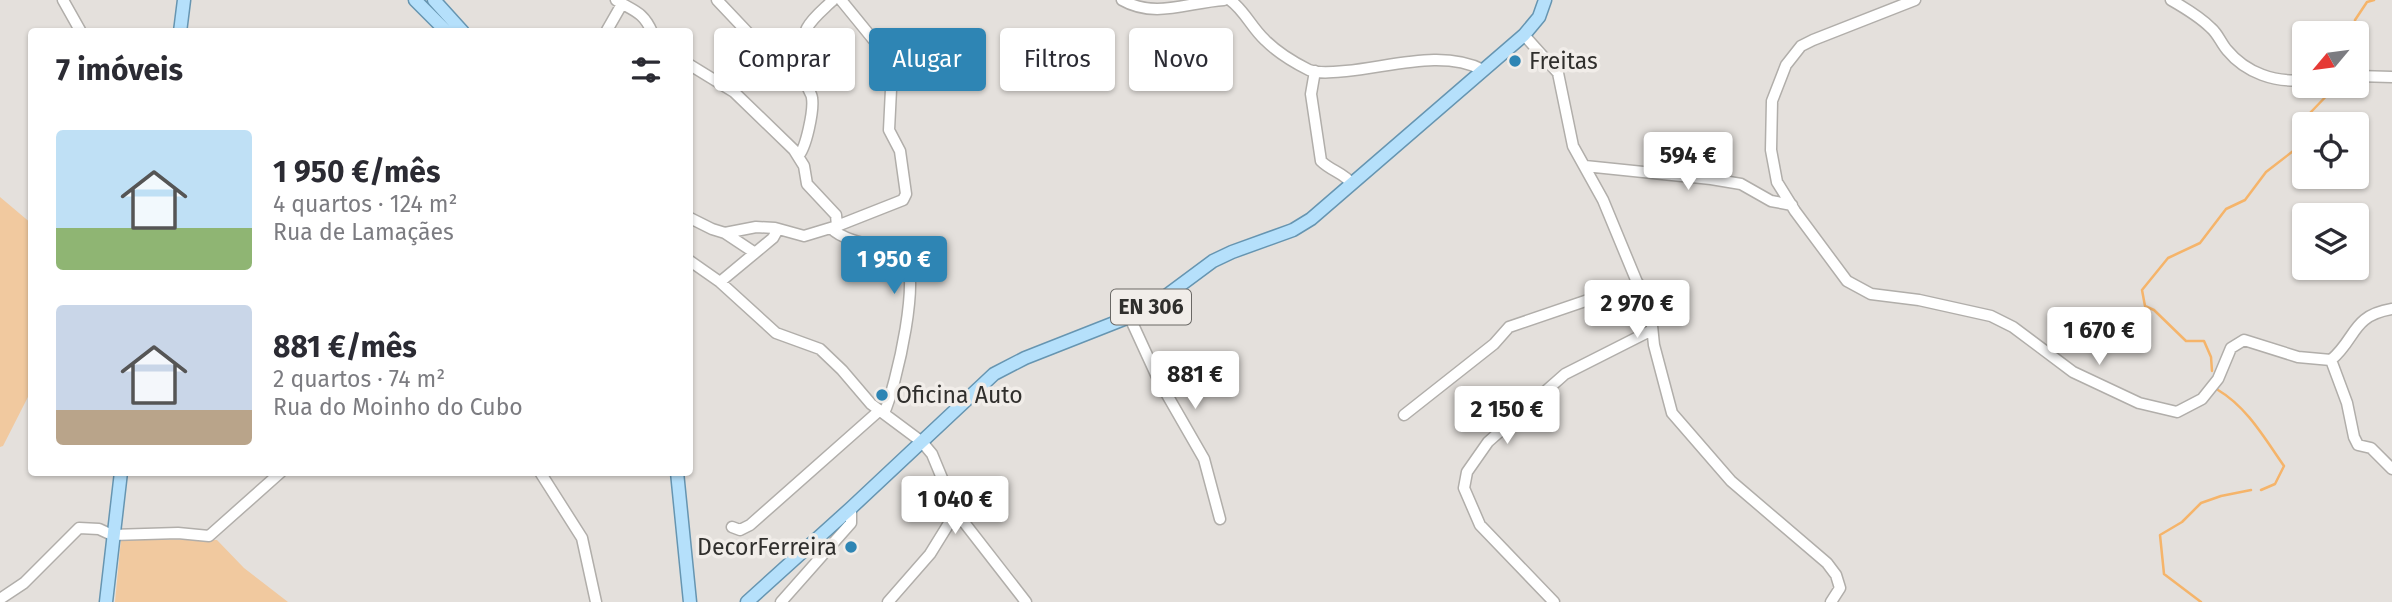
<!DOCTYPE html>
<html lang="pt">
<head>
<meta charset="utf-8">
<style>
  body { margin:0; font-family:"Fira Sans",sans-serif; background:#f7f7f7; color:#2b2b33; height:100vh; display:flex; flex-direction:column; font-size:26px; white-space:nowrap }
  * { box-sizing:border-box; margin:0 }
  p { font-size:23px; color:#7c7c81 }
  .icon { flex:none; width:38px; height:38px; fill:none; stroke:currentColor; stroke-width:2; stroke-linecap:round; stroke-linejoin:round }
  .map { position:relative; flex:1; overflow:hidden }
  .panel { position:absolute; left:28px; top:28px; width:665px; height:448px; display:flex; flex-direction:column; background:#fff; border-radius:7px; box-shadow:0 2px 5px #0004 }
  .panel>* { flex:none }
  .hud { position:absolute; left:714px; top:28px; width:665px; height:63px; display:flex; gap:14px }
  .needle { width:46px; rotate:241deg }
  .buttons { position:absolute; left:2292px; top:21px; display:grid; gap:14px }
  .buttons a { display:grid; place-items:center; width:77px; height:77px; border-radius:7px; background:#fff; box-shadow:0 2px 5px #0004; font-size:35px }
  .price { position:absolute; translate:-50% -60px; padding:0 16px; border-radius:7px; background:#fff; color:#222; font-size:23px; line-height:46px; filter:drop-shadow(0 2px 4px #0008) }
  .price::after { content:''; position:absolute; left:50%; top:42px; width:21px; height:16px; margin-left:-10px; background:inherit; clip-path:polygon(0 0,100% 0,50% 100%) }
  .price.current { background:#2e85b4; color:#fff }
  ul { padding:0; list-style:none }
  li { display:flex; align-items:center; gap:21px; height:175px; padding:0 28px }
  li span { display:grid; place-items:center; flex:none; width:196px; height:140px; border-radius:7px; color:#555 }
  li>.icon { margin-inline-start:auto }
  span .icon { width:84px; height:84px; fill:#fffc; stroke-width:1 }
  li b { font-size:30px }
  h2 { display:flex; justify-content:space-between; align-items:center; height:84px; padding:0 28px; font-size:30px }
  .tag { padding:0 24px; border-radius:7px; background:#fff; box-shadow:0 2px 5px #0004; font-size:24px; line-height:63px }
  .tag.current { background:#2e85b4; color:#fff }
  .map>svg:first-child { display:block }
</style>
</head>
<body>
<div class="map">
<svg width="2392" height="602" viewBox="0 0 2392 602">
  <rect width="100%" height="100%" fill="#e4e0dc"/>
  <path fill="#f1c99f" d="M0 197 32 224 31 391 3 446 0 447Z
    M121 539 217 540 244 568 288 602H115Z"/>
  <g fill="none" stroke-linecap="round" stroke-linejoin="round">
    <path stroke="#f5b46a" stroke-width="2.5" d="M2355 33V20L2367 2 2374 0
      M2308 124 2310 113 2336 86
      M2212 371 2211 357 2204 341H2186L2154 310 2145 306 2142 290 2168 258 2200 243 2226 209 2245 200 2266 172 2297 148 2305 135
      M2218 390C2247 407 2265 439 2284 466L2275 484 2261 490
      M2201 602 2164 574 2160 535 2182 522 2201 503 2221 496 2251 490"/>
    <defs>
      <path id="minor" d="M63 0 81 32
        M616 0C633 11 643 11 652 32
        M717 0 771 57 808 87
        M1122 0C1155 19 1189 2 1224 0
        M1230 0C1245 11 1251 27 1265 40 1276 51 1295 63 1309 70 1319 74 1335 72 1346 71 1390 67 1443 49 1483 70
        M1915 0 1813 40 1801 46 1786 65 1772 101 1771 150 1777 182 1795 211 1847 281 1871 294 1919 300 1991 316 2013 327 2073 372 2139 403 2177 412 2202 399 2218 379 2231 348 2244 340 2298 357 2331 360C2357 338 2351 316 2392 309
        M2171 0C2185 8 2200 17 2211 28 2218 34 2221 43 2227 50 2246 73 2275 83 2305 80
        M606 32 622 4
        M1524 35 1558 73 1573 146 1603 200 1651 316 1654 345 1672 413 1731 481 1827 563 1836 575 1840 588 1831 602
        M690 65 734 92 794 150 804 166 807 184 836 215 837 226
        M1315 71 1311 94 1321 161C1331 171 1344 173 1352 184
        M2357 76 2392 77
        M798 156C806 149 814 110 812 98 812 95 809 91 808 88 803 70 798 45 807 28 813 17 824 9 833 0
        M1585 166 1711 179 1741 184 1771 201 1792 205
        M690 218 712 229 725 233 756 227 775 228 804 236 837 226 903 200 906 194 900 151 889 130 892 69 881 49 841 0
        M831 228C845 243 881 246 901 252 925 265 895 390 884 413
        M725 233 755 253
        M690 261 720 282 776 333 820 349 842 370 871 404 922 442 932 454 956 512 1026 602
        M720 282 773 238 778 229
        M1130 318 1158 379 1204 459 1220 519
        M2331 360 2347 403 2354 437 2358 445 2371 448 2392 469
        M1404 415 1494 344 1509 327 1638 283
        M540 472 582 538 596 602
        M732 527 740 530 750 525 880 410
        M0 599 24 583 79 528 99 529 112 535 178 533 209 536 281 472
        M781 602 851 523V508
        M888 602 930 554 956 512
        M1554 602 1480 525 1464 488 1467 472 1488 442 1565 374 1652 330"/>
      <path id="major" d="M415 0 447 32
        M434 0 463 32
        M180 32 184 0
        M677 472 690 602
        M106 602 121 472
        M747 602 851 508 994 374 1025 358 1147 310 1213 261 1232 252 1293 230 1311 219 1524 35 1539 17 1545 0"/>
    </defs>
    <use href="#minor" stroke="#b1aeaa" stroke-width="13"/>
    <use href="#major" stroke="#6695b1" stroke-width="15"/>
    <use href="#minor" stroke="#fff" stroke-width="10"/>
    <use href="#major" stroke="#b5e0fb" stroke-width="12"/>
  </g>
  <g fill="#2e85b4" stroke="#f1ede9" stroke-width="2.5">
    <circle cx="1515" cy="61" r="7"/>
    <circle cx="882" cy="395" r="7"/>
    <circle cx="851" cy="547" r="7"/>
  </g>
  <g text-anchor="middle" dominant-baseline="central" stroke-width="7" stroke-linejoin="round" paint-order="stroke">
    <rect fill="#f1ede9" stroke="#6a6865" stroke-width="2" x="1111" y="289.5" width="80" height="35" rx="5"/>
    <g font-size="21" font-weight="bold" fill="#302f2d">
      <text x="1151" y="307">EN 306</text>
    </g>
    <g font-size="23" fill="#302f2d" stroke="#f1ede9" text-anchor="start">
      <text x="1529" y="61">Freitas</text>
      <text x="896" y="395">Oficina Auto</text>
      <text x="837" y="547" text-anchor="end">DecorFerreira</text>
    </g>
  </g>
</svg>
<div class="buttons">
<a><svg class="needle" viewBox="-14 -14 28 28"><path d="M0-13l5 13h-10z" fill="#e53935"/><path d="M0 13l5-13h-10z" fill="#7c7c81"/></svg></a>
<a><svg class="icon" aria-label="locate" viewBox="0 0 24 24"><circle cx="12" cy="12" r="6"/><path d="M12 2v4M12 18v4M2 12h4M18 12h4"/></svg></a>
<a><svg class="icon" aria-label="layers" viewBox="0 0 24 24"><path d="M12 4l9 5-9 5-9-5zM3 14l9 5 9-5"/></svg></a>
</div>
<b class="price" style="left:1688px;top:192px">594 €</b>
<b class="price current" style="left:894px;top:296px">1 950 €</b>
<b class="price" style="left:1637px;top:340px">2 970 €</b>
<b class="price" style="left:2099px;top:367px">1 670 €</b>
<b class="price" style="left:1195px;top:411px">881 €</b>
<b class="price" style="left:1507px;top:446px">2 150 €</b>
<b class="price" style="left:955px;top:536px">1 040 €</b>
<div class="hud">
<a class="tag">Comprar</a>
<a class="tag current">Alugar</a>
<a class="tag">Filtros</a>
<a class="tag">Novo</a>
</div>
<section class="panel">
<h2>7 imóveis<svg class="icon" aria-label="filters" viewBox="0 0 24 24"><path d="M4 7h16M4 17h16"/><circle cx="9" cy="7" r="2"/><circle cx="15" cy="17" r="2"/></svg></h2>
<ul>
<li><span style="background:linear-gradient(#bfe0f5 70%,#8fb573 0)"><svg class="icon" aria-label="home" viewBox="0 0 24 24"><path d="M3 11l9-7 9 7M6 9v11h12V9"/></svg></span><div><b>1 950 €/mês</b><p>4 quartos · 124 m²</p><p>Rua de Lamaçães</p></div></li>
<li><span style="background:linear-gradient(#c9d6e8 75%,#b9a48a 0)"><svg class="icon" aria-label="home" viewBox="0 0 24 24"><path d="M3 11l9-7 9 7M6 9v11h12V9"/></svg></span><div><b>881 €/mês</b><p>2 quartos · 74 m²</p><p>Rua do Moinho do Cubo</p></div></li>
</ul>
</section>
</div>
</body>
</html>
